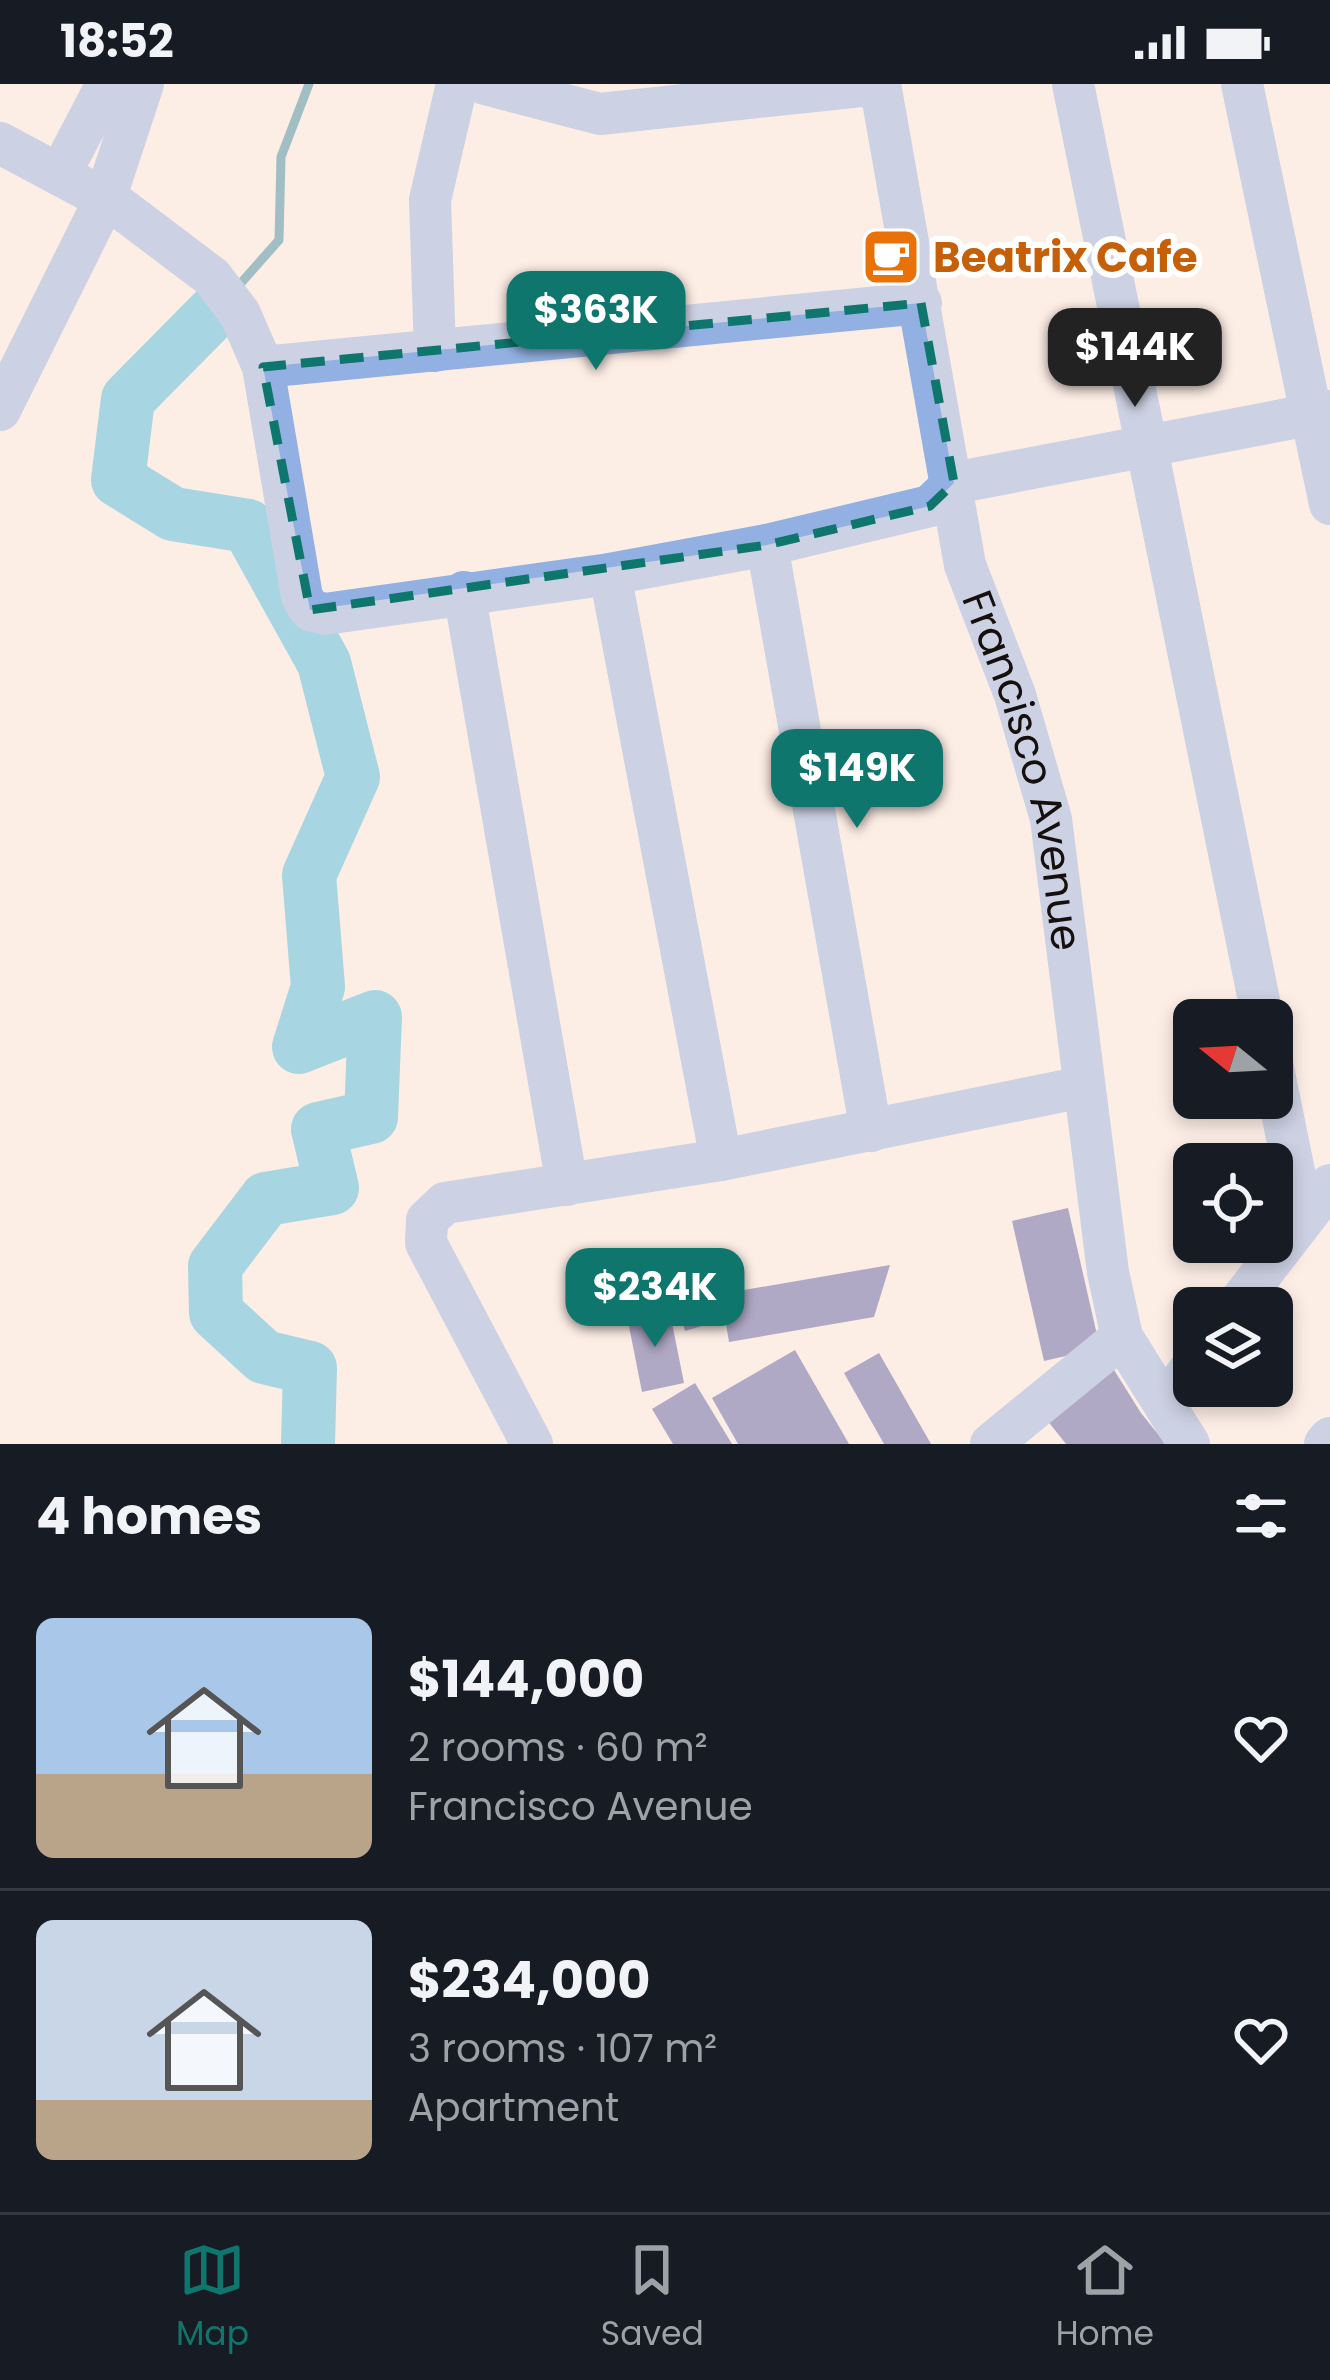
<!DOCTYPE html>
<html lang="en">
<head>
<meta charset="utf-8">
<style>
  body { margin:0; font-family:Poppins,sans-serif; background:#20242c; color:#f1f3f6; height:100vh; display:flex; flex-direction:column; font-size:45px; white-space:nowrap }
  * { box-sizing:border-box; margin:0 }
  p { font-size:39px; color:#9ea1a6 }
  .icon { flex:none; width:66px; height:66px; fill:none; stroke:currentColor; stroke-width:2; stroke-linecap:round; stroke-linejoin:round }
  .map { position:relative; height:1360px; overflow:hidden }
  .panel { display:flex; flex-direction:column; background:#171b24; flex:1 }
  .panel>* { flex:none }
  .needle { width:78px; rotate:288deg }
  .controls { position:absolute; left:1173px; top:915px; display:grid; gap:24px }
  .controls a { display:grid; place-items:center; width:120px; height:120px; border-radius:18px; background:#171b24; box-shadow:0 6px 18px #0003; font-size:60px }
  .price { position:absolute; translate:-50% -102px; padding:0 27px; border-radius:24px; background:#0f766e; color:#fff; font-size:39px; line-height:78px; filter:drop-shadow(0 3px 6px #0008) }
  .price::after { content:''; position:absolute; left:50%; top:72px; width:36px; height:27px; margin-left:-18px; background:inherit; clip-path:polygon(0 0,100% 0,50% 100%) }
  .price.selected { background:#222; color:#fff }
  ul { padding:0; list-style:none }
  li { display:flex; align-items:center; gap:36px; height:300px; padding:0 36px }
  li+li { border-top:3px solid #363941 }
  li span { display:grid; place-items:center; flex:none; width:336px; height:240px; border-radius:18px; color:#555 }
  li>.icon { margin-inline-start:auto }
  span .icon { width:144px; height:144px; fill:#fffc; stroke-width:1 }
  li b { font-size:51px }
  h2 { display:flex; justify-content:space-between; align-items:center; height:144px; padding:0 36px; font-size:51px }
  .status { display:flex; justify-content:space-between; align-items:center; height:84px; padding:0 60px; background:#171b24; direction:ltr }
  .status svg { height:33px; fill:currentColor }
  .tab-bar { display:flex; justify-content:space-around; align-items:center; height:168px; border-top:3px solid #363941; background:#171b24; font-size:33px; color:#9ea1a6 }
  .tab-bar a { display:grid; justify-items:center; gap:6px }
  .tab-bar .selected { color:#0f766e }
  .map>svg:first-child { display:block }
</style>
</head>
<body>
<div class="status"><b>18:52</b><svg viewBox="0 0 49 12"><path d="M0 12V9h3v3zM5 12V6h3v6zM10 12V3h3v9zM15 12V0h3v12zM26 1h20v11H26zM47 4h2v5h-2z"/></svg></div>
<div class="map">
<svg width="1330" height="1360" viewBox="0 0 1330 1360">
  <rect width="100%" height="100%" fill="#fcede5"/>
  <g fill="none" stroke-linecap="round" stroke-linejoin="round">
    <path stroke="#34869d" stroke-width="9" d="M240 200 279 156 281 73 309 0"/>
    <path stroke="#42b8db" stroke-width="54" d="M212 230 128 315 118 396 173 430 248 442 324 579 353 693 309 791 318 903 299 963 375 933 371 1033 318 1045 332 1104 266 1115 215 1182 216 1229 264 1273 310 1284 308 1360"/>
  </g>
  <path fill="#5657a0" d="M1068 1124 1100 1264 1044 1277 1012 1137Z
    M890 1181 874 1233 729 1258 721 1210Z
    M710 1213 718 1237 685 1247 678 1223Z
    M669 1224 684 1299 642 1308 627 1232Z
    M795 1266 849 1360H738L712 1314Z
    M879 1269 931 1360H884L844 1289Z
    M1109 1278 1141 1329 1166 1360H1066L1043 1331Z
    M695 1299 732 1360H673L652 1325Z"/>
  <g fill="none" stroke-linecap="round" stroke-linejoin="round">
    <g stroke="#92b0e1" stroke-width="42">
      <path id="s1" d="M485 0 600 30 880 0 965 481 1015 611 1051 735 1108 1188 1122 1253 1189 1360"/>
      <path d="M1073 0 1263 936"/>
      <path d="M1242 0 1330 420"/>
      <path d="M0 59 118 122 212 193 240 230 263 283 302 513 310 526 325 530 610 490 767 461 930 422 954 399 1330 327"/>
      <path d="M60 90 107 0"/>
      <path d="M435 267 430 116 457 0"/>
      <path d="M263 283 921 219"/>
      <path d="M0 326 105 115 143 0"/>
      <path d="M767 461 871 1047"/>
      <path d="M610 490 721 1076"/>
      <path d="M464 508 567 1101"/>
      <path d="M1272 979 1303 1132"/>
      <path d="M1235 1224 1330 1101"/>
      <path d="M1165 1319 1194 1280"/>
      <path d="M532 1360 426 1159 427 1136 445 1119 721 1076 1083 1003"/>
      <path d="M991 1360 1122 1253"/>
      <path d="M1325 1360 1330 1354"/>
    </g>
  </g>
  <path d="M0 0H1330V1360H0ZM921 219 954 399 930 422 767 461 310 526 263 283Z" fill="#fcede5" fill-opacity=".55" fill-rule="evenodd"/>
  <path fill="none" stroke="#0f766e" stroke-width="9" stroke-dasharray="24 15" stroke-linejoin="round" d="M921 219 954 399 930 422 767 461 310 526 263 283Z"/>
  <defs>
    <symbol id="cafe-square" viewBox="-11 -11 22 22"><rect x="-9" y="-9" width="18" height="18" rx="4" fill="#e8710a" stroke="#fff"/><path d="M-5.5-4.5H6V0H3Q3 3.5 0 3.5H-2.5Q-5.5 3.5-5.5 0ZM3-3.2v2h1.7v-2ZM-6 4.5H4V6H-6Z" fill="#fff"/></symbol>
  </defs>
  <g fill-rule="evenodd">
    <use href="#cafe-square" x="858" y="140" width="66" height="66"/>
  </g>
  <g text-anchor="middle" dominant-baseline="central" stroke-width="12" stroke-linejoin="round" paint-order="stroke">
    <g font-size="42" font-weight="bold" fill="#c56008" stroke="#fff" text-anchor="start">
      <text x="933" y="173">Beatrix Cafe</text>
    </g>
    <g font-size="42" fill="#15100d" stroke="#fff">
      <text stroke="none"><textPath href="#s1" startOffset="1104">Francisco Avenue</textPath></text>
    </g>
  </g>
</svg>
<div class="controls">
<a><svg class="needle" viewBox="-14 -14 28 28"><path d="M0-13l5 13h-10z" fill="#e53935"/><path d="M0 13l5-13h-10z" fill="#9ea1a6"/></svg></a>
<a><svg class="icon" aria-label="locate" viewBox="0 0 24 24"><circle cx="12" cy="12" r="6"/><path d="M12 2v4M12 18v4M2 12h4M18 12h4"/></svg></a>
<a><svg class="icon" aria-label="layers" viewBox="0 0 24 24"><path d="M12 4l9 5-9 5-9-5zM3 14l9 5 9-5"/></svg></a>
</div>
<b class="price" style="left:596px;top:289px">$363K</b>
<b class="price selected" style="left:1135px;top:326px">$144K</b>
<b class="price" style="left:857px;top:747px">$149K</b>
<b class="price" style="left:655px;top:1266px">$234K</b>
</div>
<section class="panel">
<h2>4 homes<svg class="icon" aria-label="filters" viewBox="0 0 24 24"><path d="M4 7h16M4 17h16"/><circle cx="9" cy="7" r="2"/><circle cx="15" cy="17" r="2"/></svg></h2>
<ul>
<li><span style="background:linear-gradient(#a9c7e8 65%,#b9a48a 0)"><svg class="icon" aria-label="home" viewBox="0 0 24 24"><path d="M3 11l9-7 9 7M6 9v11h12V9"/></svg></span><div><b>$144,000</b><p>2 rooms · 60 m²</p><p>Francisco Avenue</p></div><svg class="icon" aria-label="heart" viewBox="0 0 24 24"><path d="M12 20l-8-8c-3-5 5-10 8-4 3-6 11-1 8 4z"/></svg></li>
<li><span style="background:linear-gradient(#c9d6e8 75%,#b9a48a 0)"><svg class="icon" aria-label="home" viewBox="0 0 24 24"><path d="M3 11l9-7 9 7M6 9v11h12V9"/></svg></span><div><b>$234,000</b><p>3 rooms · 107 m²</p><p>Apartment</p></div><svg class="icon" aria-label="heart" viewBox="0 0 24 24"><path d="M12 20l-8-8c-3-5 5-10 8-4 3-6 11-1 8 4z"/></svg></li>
</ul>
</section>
<nav class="tab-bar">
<a class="selected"><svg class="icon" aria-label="map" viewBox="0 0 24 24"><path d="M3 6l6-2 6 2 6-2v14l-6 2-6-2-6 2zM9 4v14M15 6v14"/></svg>Map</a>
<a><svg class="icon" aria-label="saved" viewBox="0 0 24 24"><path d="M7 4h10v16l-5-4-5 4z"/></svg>Saved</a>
<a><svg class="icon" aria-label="home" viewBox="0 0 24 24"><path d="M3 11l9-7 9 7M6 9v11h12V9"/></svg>Home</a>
</nav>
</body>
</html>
